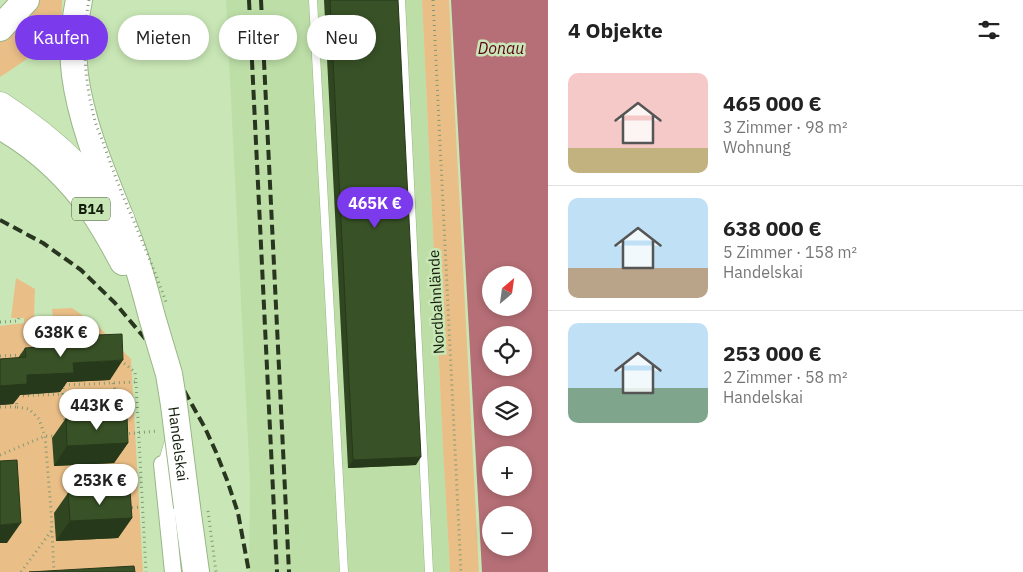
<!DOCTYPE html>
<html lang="de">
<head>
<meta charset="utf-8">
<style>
  body { margin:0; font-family:"IBM Plex Sans",sans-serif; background:#f2f2f2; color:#222; height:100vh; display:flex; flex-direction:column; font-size:19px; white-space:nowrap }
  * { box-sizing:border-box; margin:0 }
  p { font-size:16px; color:#767676 }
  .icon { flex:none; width:28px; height:28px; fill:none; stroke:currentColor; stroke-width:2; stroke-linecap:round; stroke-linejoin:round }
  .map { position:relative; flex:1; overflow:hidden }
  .sheet { display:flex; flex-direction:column; background:#fff; width:475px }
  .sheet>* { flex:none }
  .top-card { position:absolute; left:15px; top:15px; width:458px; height:45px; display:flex; gap:10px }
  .needle { width:32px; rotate:29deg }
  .controls { position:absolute; left:482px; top:266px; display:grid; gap:10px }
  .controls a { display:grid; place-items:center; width:50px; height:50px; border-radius:50%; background:#fff; box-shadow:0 2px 8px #0003; font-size:25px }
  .price { position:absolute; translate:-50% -42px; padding:0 11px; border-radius:18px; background:#fff; color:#222; font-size:16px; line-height:32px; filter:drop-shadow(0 1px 2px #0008) }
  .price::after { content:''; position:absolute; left:50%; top:30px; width:15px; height:11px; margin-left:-8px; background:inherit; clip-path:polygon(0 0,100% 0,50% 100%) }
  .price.active { background:#7c3aed; color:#fff }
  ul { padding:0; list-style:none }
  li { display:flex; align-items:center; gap:15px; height:125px; padding:0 20px }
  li+li { border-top:1px solid #e0e0e0 }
  li span { display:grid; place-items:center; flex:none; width:140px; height:100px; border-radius:10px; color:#555 }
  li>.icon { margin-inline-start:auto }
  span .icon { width:60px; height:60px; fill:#fffc; stroke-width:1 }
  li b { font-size:21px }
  h2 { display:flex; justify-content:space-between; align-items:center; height:60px; padding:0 20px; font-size:21px }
  .tag { padding:0 18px; border-radius:22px; background:#fff; box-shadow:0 2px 8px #0003; font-size:18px; line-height:45px }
  .tag.active { background:#7c3aed; color:#fff }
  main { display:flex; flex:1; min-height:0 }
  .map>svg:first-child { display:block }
</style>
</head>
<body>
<main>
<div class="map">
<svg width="548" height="572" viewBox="0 0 548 572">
  <rect width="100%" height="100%" fill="#c9e7b6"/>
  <path fill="#bddfa7" d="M226 0H422L443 449 450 572H249L250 483Z"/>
  <path fill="#eabf87" d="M36 0H62L61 30C43 48 22 63 0 77V40Z
    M422 0H449L479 572H450L443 449Z
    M16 278 35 289 34 318H53L52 309 72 308 98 326 131 359 143 572H0V326L24 323V318H11Z"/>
  <path fill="#b66f76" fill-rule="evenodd" d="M451 0H548V572H482ZM491 275H524V308H491ZM491 335H524V368H491ZM491 395H524V428H491ZM491 455H524V488H491ZM491 515H524V548H491Z"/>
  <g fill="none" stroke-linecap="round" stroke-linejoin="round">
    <defs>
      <path id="service" d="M313 0 344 572
        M401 0 429 572
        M162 464 169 440"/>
      <path id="minor" d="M162 464 173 572"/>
      <path id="trunk" d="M79 0C74 24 72 51 75 75 83 136 112 192 132 248 140 271 146 294 152 317
        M0 28 26 0
        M0 126C37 147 69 177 93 211 104 227 114 245 123 262
        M187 507 196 572"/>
      <path id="motorway" d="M0 106C26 123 51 142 73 164 91 181 106 201 121 220"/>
    </defs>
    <use href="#service" stroke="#99b687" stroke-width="9"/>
    <use href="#minor" stroke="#99b687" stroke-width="18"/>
    <use href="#trunk" stroke="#99b687" stroke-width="28"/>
    <use href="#motorway" stroke="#99b687" stroke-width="29"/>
    <path stroke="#829873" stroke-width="3" stroke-dasharray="1 4" stroke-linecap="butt" d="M433 0 461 572
      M0 322 18 321 19 318
      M0 356 24 355
      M136 382 146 572
      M113 383 121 410 122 418
      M63 394 65 423
      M0 407H17L16 396 63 394V385L136 382 135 372 120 360
      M17 407 29 409 39 419 45 436 51 511 54 572
      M124 434 157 431V432
      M0 455 45 436H58
      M127 508 142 507
      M21 572 52 530"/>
    <use href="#service" stroke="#fff" stroke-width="8"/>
    <use href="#minor" stroke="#fff" stroke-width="16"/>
    <use href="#trunk" stroke="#fff" stroke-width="26"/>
    <use href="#motorway" stroke="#fff" stroke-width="28"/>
    <path stroke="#28351f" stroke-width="4" stroke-dasharray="10 5" stroke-linecap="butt" d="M249 0 277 572
      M261 0 289 572
      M0 220 43 243 81 270 115 303 175 374 205 428 216 452 227 480 238 513 249 572"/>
    <defs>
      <g id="trunk-bridge">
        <path id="s1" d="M152 317 169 374 174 405 187 507"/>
      </g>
    </defs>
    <use href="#trunk-bridge" stroke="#99b687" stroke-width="28" stroke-linecap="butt"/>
    <path stroke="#829873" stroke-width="3" stroke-dasharray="1 4" stroke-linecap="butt" d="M89 0C82 39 84 78 94 117 96 126 100 134 103 142 109 160 116 178 123 196 138 231 153 266 166 302
      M208 511 216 572"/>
    <use href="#trunk-bridge" stroke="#fff" stroke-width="26"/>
  </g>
  <path fill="#304621" d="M324 0H398L416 465 348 468Z
    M72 336 110 380 67 382 60 392 20 395 13 404 0 405V359L18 358 25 348 65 346Z
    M66 418 128 443 114 463 54 466 52 438Z
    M68 493 132 518 118 538 56 541 54 513Z"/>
  <path fill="#27391b" d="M123 360 110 380 67 382 60 392 20 395 13 404 0 405V386L27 375 73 363Z
    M128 443 114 463 54 466 67 446Z
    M421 457 416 465 348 468 353 460Z
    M132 518 118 538 56 541 70 521Z
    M21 523 7 543H0V525Z"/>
  <path fill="#385126" stroke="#27391b" d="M330 0H398L421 457 353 460Z
    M122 334 123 360 73 363 74 373 27 375V384L0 386V359L26 357 25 348 73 345 72 336Z
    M127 416 128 443 67 446 66 418Z
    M17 460 21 523 0 525V461Z
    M130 490 132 518 70 521 68 493Z
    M134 566 135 572H29Z"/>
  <g text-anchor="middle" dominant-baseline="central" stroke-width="5" stroke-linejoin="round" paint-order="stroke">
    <rect fill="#c9e7b6" stroke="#4a5a3e" stroke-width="1" x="72" y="197.5" width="38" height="23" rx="4"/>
    <g font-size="14" font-weight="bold" fill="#131d0b">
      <text x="91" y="209">B14</text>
    </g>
    <g font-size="15" fill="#131d0b" stroke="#c9e7b6">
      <text transform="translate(436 302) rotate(-93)">Nordbahnlände</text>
      <text stroke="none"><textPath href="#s1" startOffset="130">Handelskai</textPath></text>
    </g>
    <g font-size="16" font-style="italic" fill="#5b001b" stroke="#c9e7b6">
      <text x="501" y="48">Donau</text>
    </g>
  </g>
</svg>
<div class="controls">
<a><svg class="needle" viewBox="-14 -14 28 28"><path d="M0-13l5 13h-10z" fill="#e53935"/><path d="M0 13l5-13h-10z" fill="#767676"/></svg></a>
<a><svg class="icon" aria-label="locate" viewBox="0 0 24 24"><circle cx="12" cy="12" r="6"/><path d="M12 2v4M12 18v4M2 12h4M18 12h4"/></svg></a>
<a><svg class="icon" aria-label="layers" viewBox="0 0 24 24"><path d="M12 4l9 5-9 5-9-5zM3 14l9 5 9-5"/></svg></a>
<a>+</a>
<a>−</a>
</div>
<b class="price active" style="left:375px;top:229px">465K €</b>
<b class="price" style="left:61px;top:358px">638K €</b>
<b class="price" style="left:97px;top:431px">443K €</b>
<b class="price" style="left:100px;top:506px">253K €</b>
<div class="top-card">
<a class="tag active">Kaufen</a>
<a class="tag">Mieten</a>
<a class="tag">Filter</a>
<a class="tag">Neu</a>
</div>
</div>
<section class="sheet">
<h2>4 Objekte<svg class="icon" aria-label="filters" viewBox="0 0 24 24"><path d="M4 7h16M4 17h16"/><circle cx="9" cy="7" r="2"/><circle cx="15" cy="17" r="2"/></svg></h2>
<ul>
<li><span style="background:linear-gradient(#f6c9c9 75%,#c2b280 0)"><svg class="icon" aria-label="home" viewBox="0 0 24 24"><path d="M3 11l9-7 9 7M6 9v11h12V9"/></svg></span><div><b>465 000 €</b><p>3 Zimmer · 98 m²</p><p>Wohnung</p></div></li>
<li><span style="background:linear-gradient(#bfe0f5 70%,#b9a48a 0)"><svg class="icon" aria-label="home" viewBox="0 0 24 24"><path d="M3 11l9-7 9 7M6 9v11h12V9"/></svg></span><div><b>638 000 €</b><p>5 Zimmer · 158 m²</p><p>Handelskai</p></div></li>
<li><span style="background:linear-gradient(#bfe0f5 65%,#7fa58c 0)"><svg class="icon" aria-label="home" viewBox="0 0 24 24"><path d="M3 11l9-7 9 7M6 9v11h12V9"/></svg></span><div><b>253 000 €</b><p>2 Zimmer · 58 m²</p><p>Handelskai</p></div></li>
</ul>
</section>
</main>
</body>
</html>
